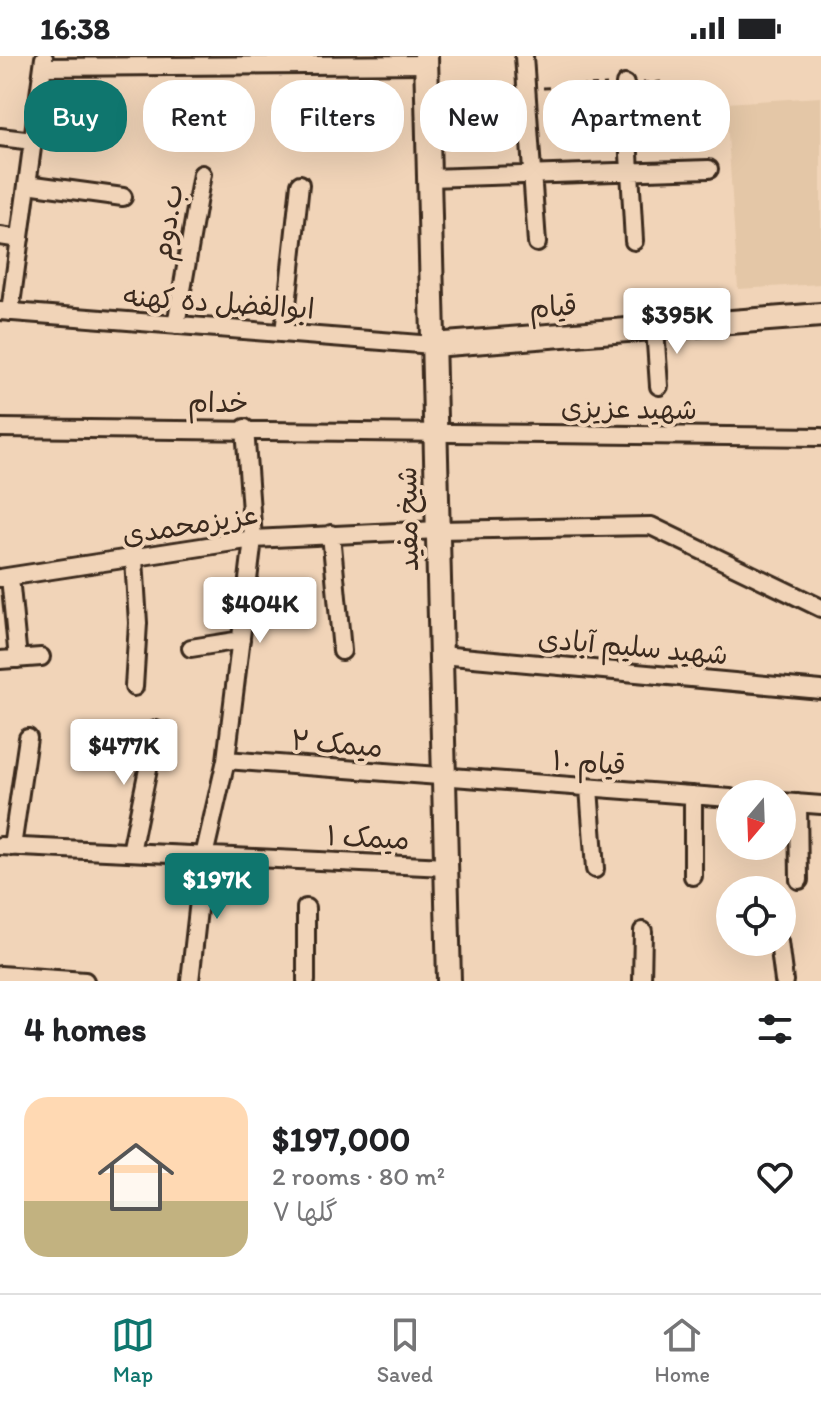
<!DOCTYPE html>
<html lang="en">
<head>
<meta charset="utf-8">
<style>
  body { margin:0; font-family:Itim,"Playpen Sans Arabic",sans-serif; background:#f2f2f2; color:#202124; height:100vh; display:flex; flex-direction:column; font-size:30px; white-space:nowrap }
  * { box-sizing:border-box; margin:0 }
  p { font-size:26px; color:#757577 }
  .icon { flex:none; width:44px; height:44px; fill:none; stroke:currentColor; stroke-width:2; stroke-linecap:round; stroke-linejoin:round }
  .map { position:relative; height:925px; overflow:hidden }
  .sheet { display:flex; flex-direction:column; background:#fff; flex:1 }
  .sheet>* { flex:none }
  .hud { position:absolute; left:24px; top:24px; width:774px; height:72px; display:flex; gap:16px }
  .needle { width:52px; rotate:199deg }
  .fabs { position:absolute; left:716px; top:724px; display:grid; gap:16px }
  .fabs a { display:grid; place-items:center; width:80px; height:80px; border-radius:50%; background:#fff; box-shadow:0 8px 32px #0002; font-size:40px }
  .price { position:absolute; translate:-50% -68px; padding:0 18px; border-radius:8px; background:#fff; color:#222; font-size:26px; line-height:52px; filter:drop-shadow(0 2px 4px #0008) }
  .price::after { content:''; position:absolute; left:50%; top:48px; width:24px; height:18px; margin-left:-12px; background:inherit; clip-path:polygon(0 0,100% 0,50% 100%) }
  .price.current { background:#0f766e; color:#fff }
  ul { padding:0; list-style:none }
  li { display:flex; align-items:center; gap:24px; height:200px; padding:0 24px }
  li+li { border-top:2px solid #e0e0e0 }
  li span { display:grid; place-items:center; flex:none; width:224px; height:160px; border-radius:24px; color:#555 }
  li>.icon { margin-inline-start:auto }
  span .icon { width:96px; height:96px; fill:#fffc; stroke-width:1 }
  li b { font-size:34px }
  h2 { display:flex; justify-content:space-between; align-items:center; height:96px; padding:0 24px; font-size:34px }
  .tag { padding:0 28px; border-radius:32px; background:#fff; box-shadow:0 8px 32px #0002; font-size:28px; line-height:72px }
  .tag.current { background:#0f766e; color:#fff }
  .status { display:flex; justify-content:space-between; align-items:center; height:56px; padding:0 40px; background:#fff; direction:ltr }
  .status svg { height:22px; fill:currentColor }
  .tabs { display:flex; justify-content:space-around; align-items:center; height:112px; border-top:2px solid #e0e0e0; background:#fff; font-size:22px; color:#757577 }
  .tabs a { display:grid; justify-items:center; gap:4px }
  .tabs .current { color:#0f766e }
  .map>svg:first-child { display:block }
</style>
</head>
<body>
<div class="status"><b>16:38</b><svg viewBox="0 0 49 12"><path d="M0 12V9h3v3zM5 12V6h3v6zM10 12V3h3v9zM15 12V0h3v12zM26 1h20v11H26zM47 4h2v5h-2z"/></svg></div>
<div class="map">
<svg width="821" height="925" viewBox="0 0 821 925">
  <rect width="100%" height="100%" fill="#f1d4b8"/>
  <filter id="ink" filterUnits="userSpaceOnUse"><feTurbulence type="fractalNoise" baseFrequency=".0125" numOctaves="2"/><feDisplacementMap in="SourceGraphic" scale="16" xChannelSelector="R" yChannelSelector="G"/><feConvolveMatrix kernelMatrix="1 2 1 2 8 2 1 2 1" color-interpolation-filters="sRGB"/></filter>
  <g filter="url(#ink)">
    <path fill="#e4c7a7" d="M821 41V228L738 233 726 47Z"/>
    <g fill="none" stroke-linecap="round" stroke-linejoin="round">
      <defs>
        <path id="street" d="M524 0 537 187
          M43 11 426 8
          M625 28 634 185
          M0 81 33 85
          M429 122 709 113
          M27 128 123 141
          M0 180 20 183
          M0 255 433 289
          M10 256 44 2
          M176 269 202 118
          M655 272 659 330
          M284 277 300 128
          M0 372 821 381
          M331 478 342 595
          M134 503 138 567 134 631
          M10 521 18 603
          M0 522 253 483 438 474 651 470 821 552
          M191 592 241 584
          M441 599 821 634
          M0 604 41 601
          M226 704 730 742
          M589 732 595 813
          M782 746 821 749
          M798 747 799 824
          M0 790 446 811
          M12 791 28 682
          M131 796 156 674
          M693 820V739
          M779 886 784 925
          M0 919 85 925
          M190 925 204 800 226 704 253 483 245 372
          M306 925V852
          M642 925 643 875"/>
        <path id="secondary" d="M426 0 449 925
          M433 289 821 259"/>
      </defs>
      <use href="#street" stroke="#3b2a1e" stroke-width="22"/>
      <use href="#secondary" stroke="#3b2a1e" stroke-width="28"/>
      <path stroke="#3b2a1e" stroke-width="3" stroke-dasharray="6 6" stroke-linecap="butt" d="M643 27 663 26
        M543 32 607 29"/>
      <use href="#street" stroke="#f1d4b8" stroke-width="16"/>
      <use href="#secondary" stroke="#f1d4b8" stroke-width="22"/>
    </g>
  </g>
  <g text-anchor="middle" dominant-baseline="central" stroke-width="8" stroke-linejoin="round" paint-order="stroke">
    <g font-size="28" fill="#3b2a1e" stroke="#f1d4b8">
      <text transform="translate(167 166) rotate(-81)">ب.دوم</text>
      <text transform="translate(219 246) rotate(4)">ابوالفضل ده کهنه</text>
      <text transform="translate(553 250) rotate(-4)">قیام</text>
      <text x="218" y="346">خدام</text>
      <text transform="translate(629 352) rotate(1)">شهید عزیزی</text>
      <text transform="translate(407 463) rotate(-91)">شیخ مفید</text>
      <text transform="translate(190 468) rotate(-9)">عزیزمحمدی</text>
      <text transform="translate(633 590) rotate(5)">شهید سلیم آبادی</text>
      <text transform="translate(337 687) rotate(5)">میمک ۲</text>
      <text transform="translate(589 706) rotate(4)">قیام ۱۰</text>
      <text transform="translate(368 781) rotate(3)">میمک ۱</text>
    </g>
  </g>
</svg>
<div class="fabs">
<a><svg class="needle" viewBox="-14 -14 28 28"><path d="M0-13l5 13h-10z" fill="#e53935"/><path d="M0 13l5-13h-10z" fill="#757577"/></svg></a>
<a><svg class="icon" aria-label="locate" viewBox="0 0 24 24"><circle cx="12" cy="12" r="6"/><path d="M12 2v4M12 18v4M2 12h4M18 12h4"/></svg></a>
</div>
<b class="price" style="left:677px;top:300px">$395K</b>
<b class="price" style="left:260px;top:589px">$404K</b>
<b class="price" style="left:124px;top:731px">$477K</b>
<b class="price current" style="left:217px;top:865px">$197K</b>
<div class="hud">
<a class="tag current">Buy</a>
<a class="tag">Rent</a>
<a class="tag">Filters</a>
<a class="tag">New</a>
<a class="tag">Apartment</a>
</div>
</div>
<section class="sheet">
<h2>4 homes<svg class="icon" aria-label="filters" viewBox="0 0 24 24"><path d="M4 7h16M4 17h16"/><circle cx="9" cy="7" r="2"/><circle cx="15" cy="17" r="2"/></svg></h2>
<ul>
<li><span style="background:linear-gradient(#ffd9b3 65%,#c2b280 0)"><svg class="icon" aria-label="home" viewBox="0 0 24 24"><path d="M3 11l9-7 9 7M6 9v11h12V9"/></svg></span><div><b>$197,000</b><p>2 rooms · 80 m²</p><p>گلها ۷</p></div><svg class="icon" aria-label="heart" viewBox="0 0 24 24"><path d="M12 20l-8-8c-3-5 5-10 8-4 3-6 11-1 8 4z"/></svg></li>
</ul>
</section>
<nav class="tabs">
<a class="current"><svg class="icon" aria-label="map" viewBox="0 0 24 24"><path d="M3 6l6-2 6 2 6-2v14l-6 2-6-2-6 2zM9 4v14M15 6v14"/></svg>Map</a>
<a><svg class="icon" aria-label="saved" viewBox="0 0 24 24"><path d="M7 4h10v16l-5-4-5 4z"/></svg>Saved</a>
<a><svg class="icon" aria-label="home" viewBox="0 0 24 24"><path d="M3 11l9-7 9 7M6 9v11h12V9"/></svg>Home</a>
</nav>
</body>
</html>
